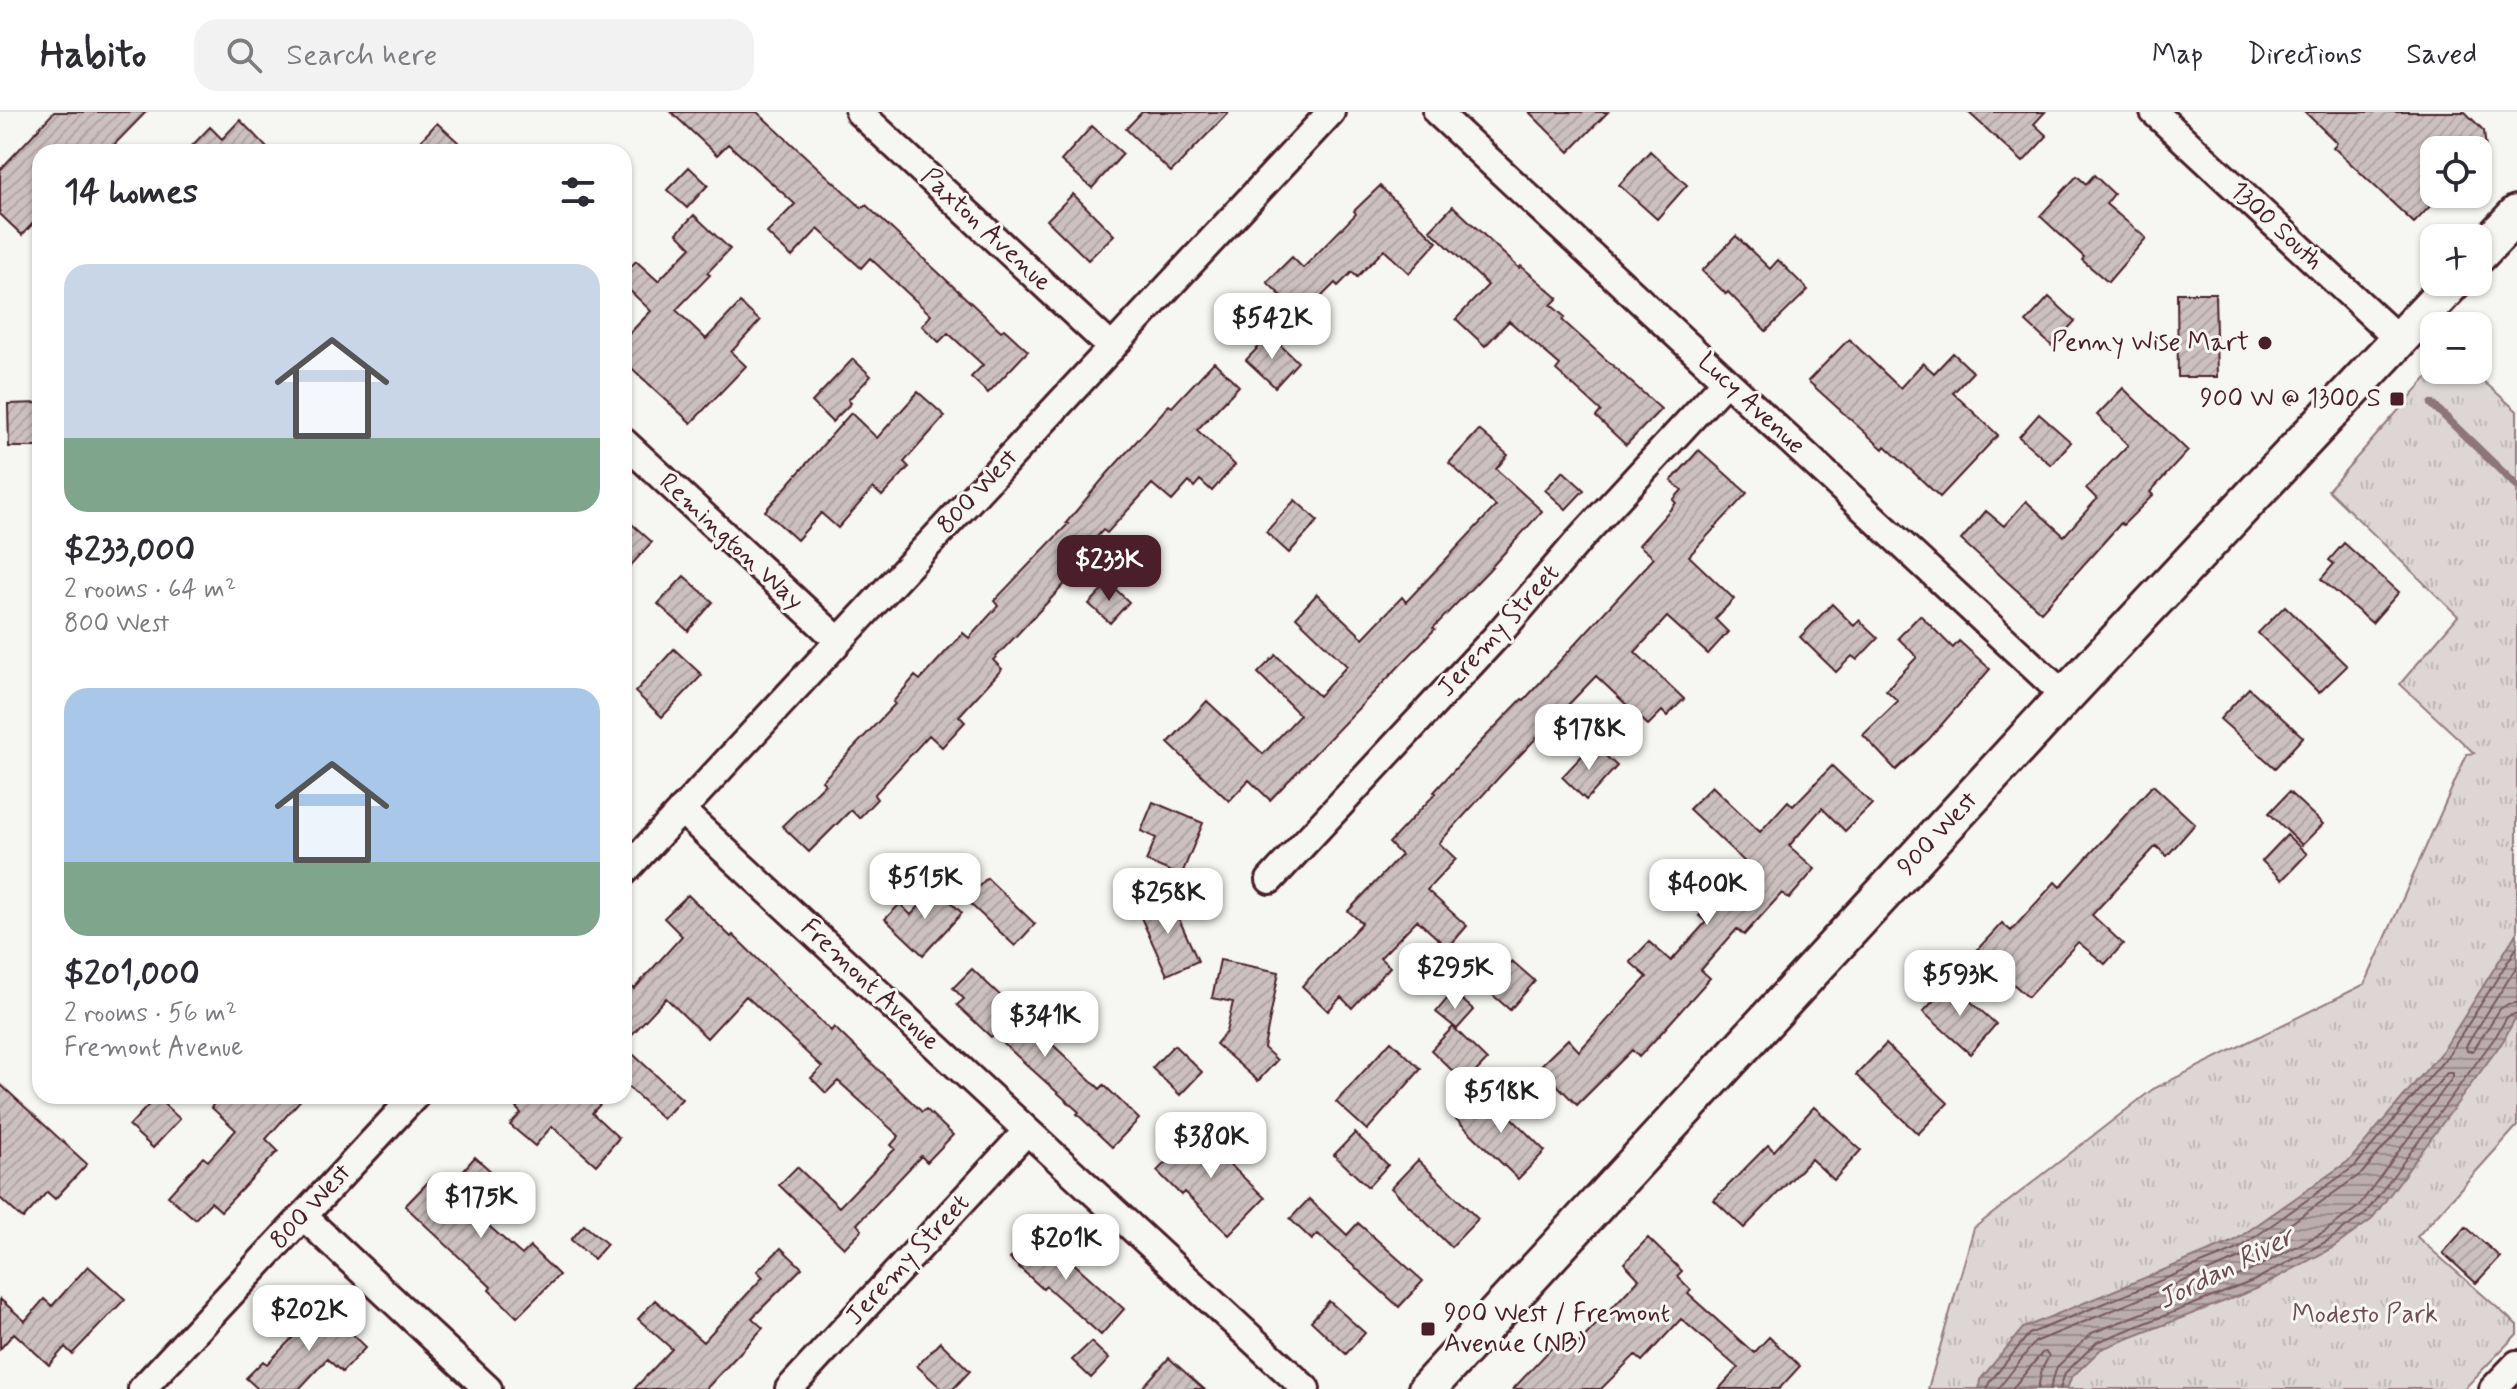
<!DOCTYPE html>
<html lang="en">
<head>
<meta charset="utf-8">
<style>
  body { margin:0; font-family:Mynerve,sans-serif; background:#f2f2f3; color:#2b2b33; height:100vh; display:flex; flex-direction:column; font-size:30px; white-space:nowrap }
  * { box-sizing:border-box; margin:0 }
  p { font-size:26px; color:#7c7c81 }
  .icon { flex:none; width:44px; height:44px; fill:none; stroke:currentColor; stroke-width:2; stroke-linecap:round; stroke-linejoin:round }
  .map { position:relative; flex:1; overflow:hidden }
  .panel { position:absolute; left:32px; top:32px; width:600px; height:960px; display:flex; flex-direction:column; background:#fff; border-radius:24px; box-shadow:0 2px 6px #0004 }
  .panel>* { flex:none }
  .controls { position:absolute; left:2420px; top:24px; display:grid; gap:16px }
  .controls a { display:grid; place-items:center; width:72px; height:72px; border-radius:16px; background:#fff; box-shadow:0 2px 6px #0004; font-size:40px }
  .price { position:absolute; translate:-50% -68px; padding:0 18px; border-radius:16px; background:#fff; color:#222; font-size:26px; line-height:52px; filter:drop-shadow(0 2px 4px #0008) }
  .price::after { content:''; position:absolute; left:50%; top:48px; width:24px; height:18px; margin-left:-12px; background:inherit; clip-path:polygon(0 0,100% 0,50% 100%) }
  .price.active { background:#4a1f2b; color:#fff }
  ul { padding:0; list-style:none }
  li { display:grid; align-content:center; gap:16px; height:424px; padding:0 32px }
  li span { display:grid; place-items:center; height:248px; border-radius:24px; color:#555 }
  li>.icon { margin-inline-start:auto }
  span .icon { width:144px; height:144px; fill:#fffc; stroke-width:1 }
  li b { font-size:34px }
  h2 { display:flex; justify-content:space-between; align-items:center; height:96px; padding:0 32px; font-size:34px }
  header { display:flex; align-items:center; gap:48px; box-sizing:border-box; height:112px; padding:0 40px; background:#fff; border-bottom:2px solid #e1e1e2 }
  header strong { font-size:38px }
  nav { display:flex; gap:44px; margin-inline-start:auto; font-size:28px }
  .search { width:560px; height:72px; background:#f2f2f3; display:flex; align-items:center; gap:20px; box-sizing:border-box; padding:0 28px; border-radius:24px; color:#7c7c81; font-size:30px }
  .map>svg:first-child { display:block }
</style>
</head>
<body>
<header>
<strong>Habito</strong>
<div class="search"><svg class="icon" aria-label="search" viewBox="0 0 24 24"><circle cx="10" cy="10" r="6"/><path d="M15 15l6 6"/></svg>Search here</div>
<nav><a>Map</a><a>Directions</a><a>Saved</a></nav>
</header>
<div class="map">
<svg width="2517" height="1277" viewBox="0 0 2517 1277">
  <defs>
    <pattern id="grass-tufts" width="24" height="20" patternUnits="userSpaceOnUse" patternTransform="scale(2)"><rect width="24" height="20" fill="#ddd6d5"/><path d="M3 7l-1-3M5 7V3M7 7l1-3M15 17l-1-3M17 17v-4M19 17l1-3" fill="none" stroke="#bfb7b7"/></pattern>
    <pattern id="water-rules" width="6" height="5" patternUnits="userSpaceOnUse" patternTransform="scale(2)"><rect width="6" height="5" fill="#bbadae"/><path d="M0 2.5h6" fill="none" stroke="#9a8c8e"/></pattern>
    <pattern id="building-hatch" width="6" height="6" patternUnits="userSpaceOnUse" patternTransform="scale(2)"><rect width="6" height="6" fill="#ccc1c0"/><path d="M-1 1l2-2M0 6l6-6M5 7l2-2" fill="none" stroke="#b1a5a5"/></pattern>
  </defs>
  <rect width="100%" height="100%" fill="#f6f6f2"/>
  <filter id="ink" filterUnits="userSpaceOnUse"><feTurbulence type="fractalNoise" baseFrequency=".0125" numOctaves="2"/><feDisplacementMap in="SourceGraphic" scale="16" xChannelSelector="R" yChannelSelector="G"/><feConvolveMatrix kernelMatrix="1 2 1 2 8 2 1 2 1" color-interpolation-filters="sRGB"/></filter>
  <g filter="url(#ink)">
    <path fill="url(#grass-tufts)" stroke="#947a80" stroke-width="2" d="M2434 258H2471L2517 299V1014L2417 1125 2517 1213V1222L2464 1277H1928L1974 1116 2153 977 2365 872 2467 642 2474 641 2400 572 2458 504 2328 378Z"/>
    <path fill="url(#water-rules)" stroke="#8e747a" stroke-width="2" d="M2517 820V903L2503 929 2371 1108 2334 1135 2256 1177 2101 1237 2071 1266 2067 1277H1979L1980 1268 2023 1216 2234 1129 2350 1048 2444 937Z"/>
    <g fill="none" stroke-linecap="round" stroke-linejoin="round">
      <path stroke="#77585f" stroke-width="2" d="M2517 854 2466 934 2467 939H2473L2500 897 2508 892 2517 891
        M1987 1277 1989 1271 2029 1222 2238 1137 2355 1054 2450 941 2517 835
        M1998 1277 2035 1230 2245 1144 2362 1061 2447 961H2453V965L2358 1095 2324 1120 2248 1160 2092 1221 2057 1255 2050 1277
        M2012 1277 2042 1241 2046 1240 2049 1244 2042 1257 2038 1277
        M2060 1277 2065 1261 2097 1230 2253 1169 2329 1128 2365 1102 2496 924 2507 905 2517 901"/>
      <path stroke="#8e747a" stroke-width="8" d="M2432 292 2517 374"/>
    </g>
    <path fill="url(#building-hatch)" stroke="#4a1f2b" stroke-width="2" d="M54 0H146L107 40H40V104L22 123 0 102V58Z
      M671 0H757L862 96 866 93 1001 219 1004 217 1028 239 988 281 971 265 983 253 948 221 939 230 922 214 931 203 870 146 861 156 818 117 792 145 767 121 795 92 728 32 717 43Z
      M1142 0H1229L1171 60 1126 17Z
      M1529 0H1608L1569 40Z
      M1968 0H2045L2034 12 2047 24 2023 50Z
      M2305 0H2465L2484 19 2486 38H2434V90L2414 111 2333 35 2337 31Z
      M240 8 271 40H186L210 15 222 27Z
      M437 11 469 40H410Z
      M1092 14 1123 42 1092 76 1061 49Z
      M1650 39 1687 73 1657 107 1619 73Z
      M689 55 708 73 687 96 667 78Z
      M2094 63 2114 82 2106 92 2146 126 2108 170 2082 148 2084 145 2040 104 2077 64 2086 72Z
      M1380 74 1437 130 1409 161 1384 138 1357 165 1352 160 1338 174 1335 171 1302 204 1267 170 1292 145 1303 156 1356 102 1354 99Z
      M1073 82 1114 123 1088 148 1047 108Z
      M1453 94 1519 156 1521 154 1558 186 1551 193 1565 205 1562 208 1661 297 1626 333 1596 305 1601 299 1556 258 1560 253 1509 209 1485 234 1456 207 1488 173 1430 118Z
      M694 103 730 137 707 161 710 163 676 198 706 227 740 191 760 209 731 240 746 254 691 311 624 249V227L651 199 624 173V162L636 149 658 169 691 135 677 121Z
      M1736 124 1770 157 1778 148 1808 178 1766 219 1728 180 1726 182 1702 159Z
      M2177 181H2215L2217 265H2178Z
      M2049 185 2075 209 2052 234 2026 210Z
      M1270 223 1298 250 1275 275 1246 248Z
      M1849 227 1900 276 1923 251 1934 261 1953 241 1973 260 1953 281 1998 323 1940 385 1885 334 1883 337 1808 269Z
      M853 247 871 264 848 288 851 291 832 310 812 290Z
      M1214 250 1239 274 1197 318 1235 353 1212 379 1200 368 1194 375 1189 370 1172 389 1152 372 1107 421 1103 418 1072 452 1078 458 993 548 1002 557 959 604 965 610 942 635 929 623 874 683 877 687 859 706 851 698 809 740 782 714 825 672 822 669 895 592 893 590 915 564 920 568 963 521 969 526 998 494 994 489 1068 412 1066 411 1107 362 1169 293 1172 295Z
      M2123 276 2188 339 2150 380 2153 383 2123 413 2121 411 2041 500 1961 428 1986 399 2004 414 2026 389 2064 424 2097 387 2086 376 2128 333 2097 303Z
      M918 280 945 304 904 350 909 355 882 384 873 376 838 416 821 401 797 428 765 399 851 301 877 326Z
      M40 291V335H9L8 292Z
      M2039 302 2071 330 2051 353 2019 325Z
      M1479 318 1508 343 1496 357 1542 399 1488 459 1433 516 1435 517 1270 688 1249 668 1229 689 1168 631 1207 589 1263 642 1300 603 1258 561 1276 543 1319 584 1347 554 1296 505 1317 482 1363 526 1402 485 1406 490 1496 394 1449 351Z
      M1699 338 1747 381 1689 444 1734 487 1715 507 1728 520 1708 542 1667 505 1635 540 1684 587 1667 604 1662 599 1648 613 1596 564 1501 663 1439 731 1456 747 1427 778 1467 814 1448 836 1417 808 1380 846 1390 855 1352 896 1341 885 1328 899 1302 874 1362 811 1348 799 1401 743 1389 731 1436 681 1434 680 1466 645 1522 587 1524 588 1654 446 1639 433 1676 391 1673 388 1682 378 1671 369Z
      M1563 359 1584 378 1566 397 1545 378Z
      M1295 388 1318 409 1289 441 1266 420Z
      M624 405 652 430 624 461Z
      M2344 431 2399 480 2372 511 2321 467 2334 452 2329 448Z
      M684 464 713 490 688 519 658 492Z
      M1109 471 1129 490 1110 511 1089 492Z
      M1832 492 1854 514 1859 508 1878 526 1857 548 1852 544 1836 560 1800 525Z
      M2285 494 2347 554 2319 581 2258 521Z
      M1920 503 1953 536 1959 529 1990 557 1929 627 1896 658 1863 623 1898 589 1886 578 1917 545 1898 526Z
      M674 537 702 563 662 605 635 580Z
      M2249 576 2303 625 2275 656 2220 607Z
      M1593 632 1617 654 1586 688 1562 665Z
      M1832 654 1872 692 1845 719 1822 696 1789 734 1815 757 1789 787 1782 781 1744 823 1737 817 1701 858 1710 866 1662 920 1639 945 1632 938 1577 993 1539 955 1568 927 1579 939 1647 865 1630 850 1649 830 1671 849 1706 810 1699 804 1746 751 1689 697 1712 674 1760 720 1788 689 1793 694Z
      M2153 673 2195 712 2167 744 2156 734 2092 803 2123 832 2105 852 2078 830 2028 885 1976 839 2002 811 2011 819 2055 770 2060 775Z
      M2289 680 2323 712 2302 733 2269 701Z
      M1153 690 1203 711 1181 764 1146 749 1156 726 1141 719Z
      M2287 723 2307 742 2282 768 2262 749Z
      M987 766 1035 812 1015 834 966 788Z
      M936 776 962 801 923 843 885 807 900 792 911 803Z
      M688 783 731 825 733 823 831 919 834 915 922 1000 926 997 953 1023 927 1050 921 1044 857 1112 862 1118 844 1136 779 1073 797 1055 839 1095 895 1037 891 1033 899 1024 838 969 826 981 811 966 822 955 746 884 707 926 666 886 624 931V868L634 877 682 824 664 806Z
      M1169 785 1198 849 1167 863 1138 799Z
      M1220 848 1279 860 1264 936 1277 948 1258 969 1216 932 1226 920 1233 890 1212 886Z
      M1512 849 1535 869 1510 898 1487 878Z
      M972 857 1100 977 1104 973 1139 1007 1112 1035 1077 1002 1079 1000 994 923 991 925 957 893 964 887 953 876Z
      M1950 871 1996 912 1970 942 1923 900Z
      M1453 880 1474 898 1457 917 1436 900Z
      M1453 915 1487 948 1465 971 1431 938Z
      M1391 929 1421 957 1367 1018 1336 990Z
      M1886 932 1948 991 1918 1022 1856 963Z
      M1174 933 1202 960 1180 983 1152 956Z
      M624 934 682 987 663 1007 624 971Z
      M0 972 87 1052 55 1087 47 1080 23 1107 0 1086Z
      M1484 979 1545 1039 1518 1067 1456 1007Z
      M221 984H304L266 1027 278 1039 221 1099 211 1090 195 1107 168 1084 203 1045 208 1049 236 1018 211 995Z
      M527 984H608L592 1001 619 1026 596 1053 552 1014 535 1034 510 1013 521 1001 516 996Z
      M156 985 180 1007 153 1036 129 1014Z
      M1814 995 1861 1038 1834 1068 1811 1047 1744 1116 1714 1088 1768 1033 1774 1039Z
      M1204 1011 1229 1035 1220 1043 1265 1086 1229 1123 1184 1080 1181 1083 1157 1059Z
      M1355 1021 1388 1053 1368 1075 1334 1043Z
      M475 1045 494 1062 466 1094 522 1143 530 1135 559 1163 517 1205 489 1178 491 1175 405 1094 432 1066 445 1079Z
      M1418 1048 1478 1107 1451 1135 1391 1076Z
      M1309 1087 1347 1123 1358 1111 1423 1169 1399 1195 1318 1122 1312 1128 1290 1107Z
      M584 1113 607 1132 594 1147 571 1128Z
      M2466 1115 2500 1145 2476 1171 2443 1141Z
      M1036 1117 1124 1197 1101 1223 1046 1174 1043 1177 1010 1147Z
      M1648 1126 1682 1159 1677 1164 1691 1178 1688 1182 1754 1241 1769 1225 1800 1254 1779 1277H1719L1738 1256 1681 1207 1642 1249 1635 1243 1601 1277H1513L1563 1224 1575 1235 1639 1167 1624 1151Z
      M781 1136 802 1156 752 1206 763 1216 706 1277H634L672 1237 638 1207 655 1188 703 1230 763 1165 757 1159Z
      M88 1154 125 1187 72 1242 65 1235 49 1253 14 1221 0 1237V1187L25 1209 44 1187 52 1194Z
      M1329 1189 1365 1221 1346 1242 1311 1209Z
      M319 1190 366 1235 342 1260 327 1247 299 1277H258L246 1266 263 1249 267 1252 306 1212 302 1208Z
      M940 1230 970 1259 953 1277H942L917 1254Z
      M1091 1230 1109 1247 1091 1266 1072 1248Z
      M1169 1246 1204 1277H1141Z"/>
    <g fill="none" stroke-linecap="round" stroke-linejoin="round">
      <defs>
        <path id="minor" d="M859 0 1112 236
          M1437 0 2065 584
          M2154 0 2399 228
          M624 330 839 529
          M681 698 1306 1277
          M624 760 1331 0
          M1270 768 1495 526 1579 428 1726 269
          M303 1104 488 1277
          M142 1277 415 984
          M789 1277 1027 1019
          M2493 1277 2517 1252"/>
        <path id="secondary" d="M2478 143 2517 102
          M1427 1277 2065 584 2453 170"/>
      </defs>
      <use href="#minor" stroke="#4a1f2b" stroke-width="32"/>
      <use href="#secondary" stroke="#4a1f2b" stroke-width="42"/>
      <use href="#minor" stroke="#f6f6f2" stroke-width="26"/>
      <use href="#secondary" stroke="#f6f6f2" stroke-width="36"/>
    </g>
  </g>
  <g fill="#4a1f2b" stroke="#f6f6f2" stroke-width="3">
    <circle cx="2265" cy="231" r="8"/>
    <rect x="2389" y="279" width="16" height="16" rx="4"/>
    <rect x="1420" y="1209" width="16" height="16" rx="4"/>
  </g>
  <g text-anchor="middle" dominant-baseline="central" stroke-width="6" stroke-linejoin="round" paint-order="stroke">
    <g font-size="26" fill="#4a1f2b" stroke="#f6f6f2">
      <text transform="translate(2276 114) rotate(43)">1300 South</text>
      <text transform="translate(986 118) rotate(43)">Paxton Avenue</text>
      <text transform="translate(1751 292) rotate(43)">Lucy Avenue</text>
      <text transform="translate(978 380) rotate(-47)">800 West</text>
      <text transform="translate(731 430) rotate(43)">Remington Way</text>
      <text transform="translate(1499 519) rotate(-48)">Jeremy Street</text>
      <text transform="translate(1938 722) rotate(-47)">900 West</text>
      <text transform="translate(870 873) rotate(43)">Fremont Avenue</text>
      <text transform="translate(311 1095) rotate(-47)">800 West</text>
      <text transform="translate(908 1148) rotate(-47)">Jeremy Street</text>
    </g>
    <g font-size="26" fill="#4a1f2b" stroke="#f6f6f2" text-anchor="end">
      <text x="2249" y="231">Penny Wise Mart</text>
      <text x="2381" y="287">900 W @ 1300 S</text>
      <text x="1444" y="1202" text-anchor="start">900 West / Fremont<tspan x="1444" dy="30">Avenue (NB)</tspan></text>
    </g>
    <g font-size="26" fill="#6f4d56" stroke="#f6f6f2">
      <text x="2365" y="1203">Modesto Park</text>
    </g>
    <g font-size="28" font-style="italic" fill="#6c4a52" stroke="#f6f6f2">
      <text transform="translate(2226 1157) rotate(-27)">Jordan River</text>
    </g>
  </g>
</svg>
<div class="controls">
<a><svg class="icon" aria-label="locate" viewBox="0 0 24 24"><circle cx="12" cy="12" r="6"/><path d="M12 2v4M12 18v4M2 12h4M18 12h4"/></svg></a>
<a>+</a>
<a>−</a>
</div>
<b class="price" style="left:1272px;top:249px">$542K</b>
<b class="price active" style="left:1109px;top:491px">$233K</b>
<b class="price" style="left:1589px;top:660px">$178K</b>
<b class="price" style="left:925px;top:809px">$515K</b>
<b class="price" style="left:1707px;top:815px">$400K</b>
<b class="price" style="left:1168px;top:824px">$258K</b>
<b class="price" style="left:1455px;top:899px">$295K</b>
<b class="price" style="left:1960px;top:906px">$593K</b>
<b class="price" style="left:1045px;top:947px">$341K</b>
<b class="price" style="left:1501px;top:1023px">$518K</b>
<b class="price" style="left:1211px;top:1068px">$380K</b>
<b class="price" style="left:481px;top:1128px">$175K</b>
<b class="price" style="left:1066px;top:1170px">$201K</b>
<b class="price" style="left:309px;top:1241px">$202K</b>
<section class="panel">
<h2>14 homes<svg class="icon" aria-label="filters" viewBox="0 0 24 24"><path d="M4 7h16M4 17h16"/><circle cx="9" cy="7" r="2"/><circle cx="15" cy="17" r="2"/></svg></h2>
<ul>
<li><span style="background:linear-gradient(#c9d6e8 70%,#7fa58c 0)"><svg class="icon" aria-label="home" viewBox="0 0 24 24"><path d="M3 11l9-7 9 7M6 9v11h12V9"/></svg></span><div><b>$233,000</b><p>2 rooms · 64 m²</p><p>800 West</p></div></li>
<li><span style="background:linear-gradient(#a9c7e8 70%,#7fa58c 0)"><svg class="icon" aria-label="home" viewBox="0 0 24 24"><path d="M3 11l9-7 9 7M6 9v11h12V9"/></svg></span><div><b>$201,000</b><p>2 rooms · 56 m²</p><p>Fremont Avenue</p></div></li>
</ul>
</section>
</div>
</body>
</html>
